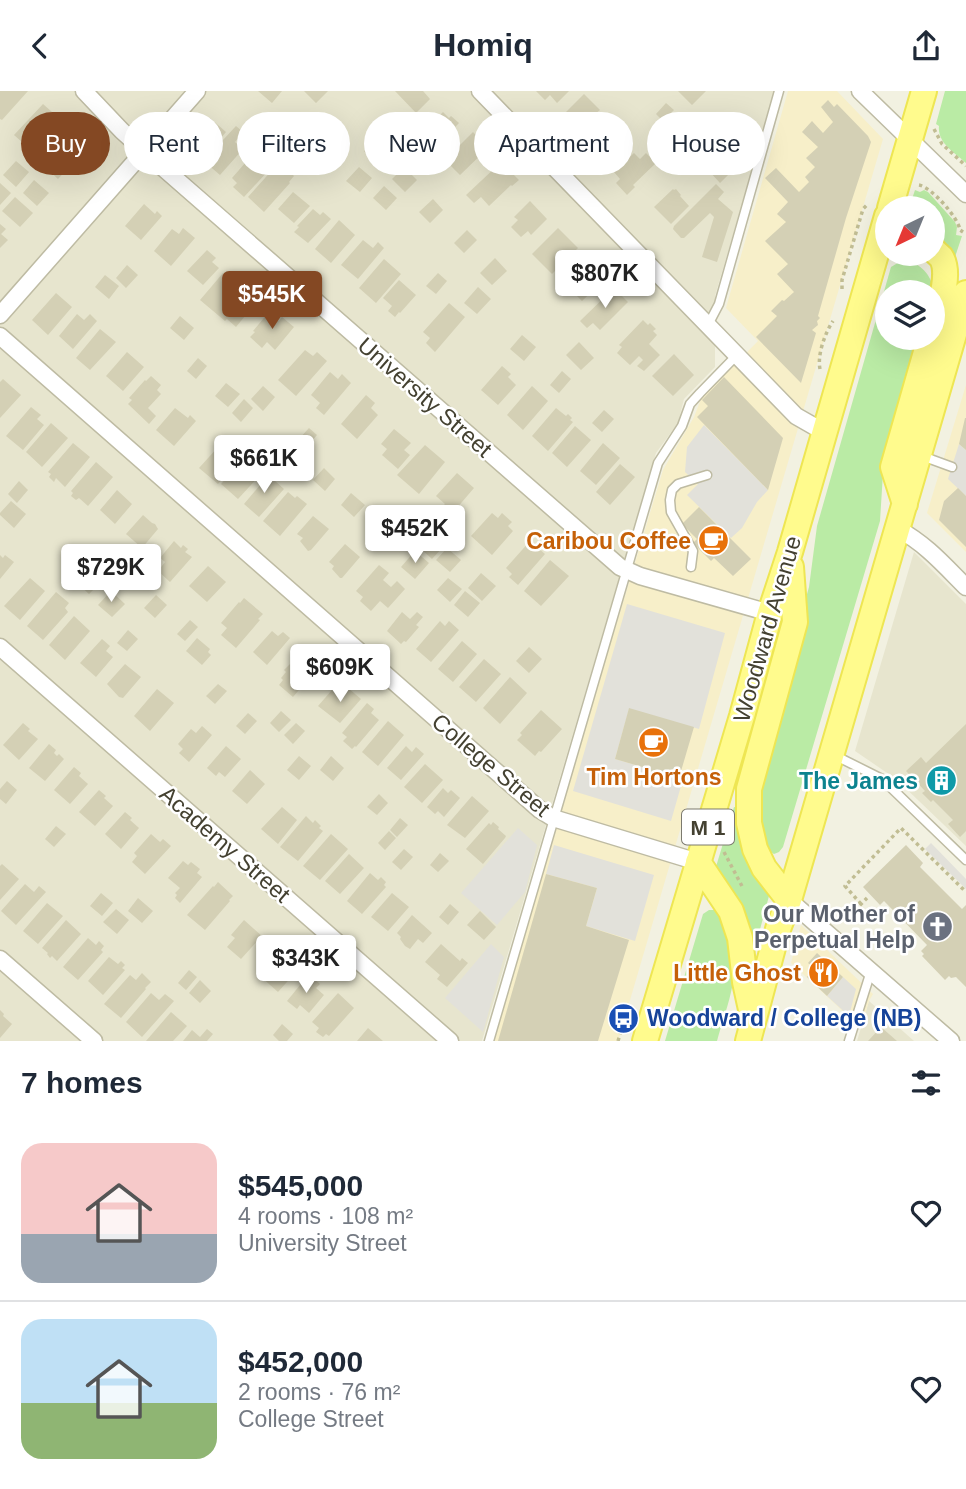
<!DOCTYPE html>
<html lang="en">
<head>
<meta charset="utf-8">
<style>
  body { margin:0; font-family:Arial,sans-serif; background:#f6f6f7; color:#1f2937; height:100vh; display:flex; flex-direction:column; font-size:26px; white-space:nowrap }
  * { box-sizing:border-box; margin:0 }
  p { font-size:23px; color:#747a83 }
  .icon { flex:none; width:38px; height:38px; fill:none; stroke:currentColor; stroke-width:2; stroke-linecap:round; stroke-linejoin:round }
  .map { position:relative; height:950px; overflow:hidden }
  .details { display:flex; flex-direction:column; background:#fff; flex:1 }
  .details>* { flex:none }
  .guide { position:absolute; left:21px; top:21px; width:924px; height:63px; display:flex; gap:14px }
  .needle { width:46px; rotate:223deg }
  .controls { position:absolute; left:875px; top:105px; display:grid; gap:14px }
  .controls a { display:grid; place-items:center; width:70px; height:70px; border-radius:50%; background:#fff; box-shadow:0 7px 28px #0002; font-size:35px }
  .price { position:absolute; translate:-50% -60px; padding:0 16px; border-radius:7px; background:#fff; color:#222; font-size:23px; line-height:46px; filter:drop-shadow(0 2px 4px #0008) }
  .price::after { content:''; position:absolute; left:50%; top:42px; width:21px; height:16px; margin-left:-10px; background:inherit; clip-path:polygon(0 0,100% 0,50% 100%) }
  .price.selected { background:#844823; color:#fff }
  ul { padding:0; list-style:none }
  li { display:flex; align-items:center; gap:21px; height:175px; padding:0 21px }
  li+li { border-top:2px solid #e0e1e3 }
  li span { display:grid; place-items:center; flex:none; width:196px; height:140px; border-radius:21px; color:#555 }
  li>.icon { margin-inline-start:auto }
  span .icon { width:84px; height:84px; fill:#fffc; stroke-width:1 }
  li b { font-size:30px }
  h2 { display:flex; justify-content:space-between; align-items:center; height:84px; padding:0 21px; font-size:30px }
  .pill { padding:0 24px; border-radius:32px; background:#fff; box-shadow:0 7px 28px #0002; font-size:24px; line-height:63px }
  .pill.selected { background:#844823; color:#fff }
  header { display:flex; justify-content:space-between; align-items:center; height:91px; padding:0 21px; background:#fff; font-size:32px; font-weight:800 }
  .map>svg:first-child { display:block }
</style>
</head>
<body>
<header><svg class="icon" aria-label="back" viewBox="0 0 24 24"><path d="M15 5l-7 7 7 7"/></svg>Homiq<svg class="icon" aria-label="share" viewBox="0 0 24 24"><path d="M12 15V3M7 8l5-5 5 5M5 13v7h14v-7"/></svg></header>
<div class="map">
<svg width="966" height="950" viewBox="0 0 966 950">
  <rect width="100%" height="100%" fill="#f2f1e1"/>
  <path fill="#e7e5ce" d="M0 0H775L715 205V276L684 308 678 332 656 362 482 950H0Z
    M914 461 966 513V755L896 688 855 660Z
    M869 910 914 950H857Z"/>
  <path fill="#f7efc9" d="M788 0H837L883 48 618 950H493L541 783 663 379 694 326 701 308 758 250 726 217Z
    M966 294V461L927 422Z
    M801 834 873 903 869 910 861 937 791 872Z"/>
  <path fill="#baeba5" d="M945 0H966V72C955 62 937 52 939 35L936 33Z
    M915 99 920 101 924 99 928 101 955 131 957 136 956 144 962 145 954 169 933 150V117H909Z
    M908 169C922 175 933 185 933 201H887V247H922L883 382 880 430 783 756 779 761 774 763 766 758 760 738 757 681 809 496 817 435 891 176 901 170Z
    M734 716 738 717 758 787 769 805 755 857H753L715 779Z
    M709 819H715L721 821C727 838 734 857 734 875 735 898 723 927 717 950H665L703 823Z"/>
  <path fill="#e2e1da" d="M704 334 768 399 757 411 742 437 731 447 687 404 698 393 685 381 687 356Z
    M959 353 966 359V405L948 388Z
    M627 513 725 542 699 638 629 618 615 668 649 678 646 688 666 694 670 684 683 688 671 730 573 700Z
    M518 737 537 754 525 801 497 834 461 802Z
    M931 752 966 788V798L925 758Z
    M554 754 654 784 635 850 586 835 597 797 546 783Z
    M491 853 504 866 483 941 445 907Z
    M843 886 856 898 849 925 827 905Z"/>
  <path fill="#d4d0b5" d="M0 0H28L2 29 0 28Z
    M258 0H282L272 12Z
    M304 0H328L316 12Z
    M395 0H423L430 8 416 22Z
    M536 0H569L557 12 550 4 545 9Z
    M678 0H706L692 14Z
    M584 3 600 19 595 23 596 25 577 44 560 27Z
    M828 9 834 16 837 13 868 45 871 51 846 127 818 225 820 227 817 230 818 234 812 239 816 242 801 292 756 246 777 225 771 220 782 209 784 210 794 201 777 183 788 173 765 150 786 131 777 123 788 111 765 87 776 77 799 101 809 91 805 86 815 76 806 67 818 56 802 41 812 30 823 42 833 31 821 16Z
    M666 12 674 19 663 30 656 23Z
    M43 13 52 21 50 23 56 29 30 58 14 44Z
    M443 21 449 27 451 25 459 32 439 53 425 39Z
    M210 27 226 41 202 69 190 59 194 54 189 50 203 32 204 33Z
    M610 31 614 36 619 32 627 41 623 45 624 46 599 72 584 57Z
    M236 35 243 41 235 51 243 58 220 84 206 72 210 67 208 65Z
    M320 36 333 47 322 60 309 48Z
    M473 41 488 57 460 84 445 69Z
    M70 43 80 52 78 53 85 59 58 88 43 74Z
    M378 46 390 58 375 72 364 60Z
    M337 49 348 59 346 62 343 59 334 69 326 61Z
    M634 62 640 68 646 62 656 72 633 94 635 96 627 104 616 92 620 88 614 81Z
    M252 64 269 79 244 106 233 96 237 92 232 87Z
    M722 67 733 79 720 92 709 80Z
    M16 70 29 81 16 96 3 84Z
    M497 75 503 82 508 78 519 89 512 95 511 94 489 115 481 106 474 112 466 104Z
    M359 76 372 87 360 101 346 90Z
    M404 76 417 89 405 101 392 88Z
    M274 77 281 82 285 77 294 85 289 91 290 92 264 121 248 106Z
    M34 89 49 102 37 115 23 102Z
    M0 92 11 102 0 114Z
    M716 93 724 101 718 108 733 121 717 171 702 166 714 126 710 122 684 147H681L673 138 674 135Z
    M384 95 397 107 386 119 373 107Z
    M673 98 674 99 676 98 681 104 680 105 689 115 671 133 654 116Z
    M293 101 310 115 294 132 278 118Z
    M15 106 33 122 20 136 2 120Z
    M433 108 443 119 430 132 419 121Z
    M530 110 547 128 531 144 528 140 521 146 511 136 518 129 514 126Z
    M144 113 155 123 157 120 162 125 141 149 125 135Z
    M313 118 320 124 323 121 331 128 308 152 294 141 299 136 297 135Z
    M339 129 355 144 331 172 315 158Z
    M0 133 6 138 1 143 8 149 0 157Z
    M183 137 195 147 171 175 154 160 172 138 179 143Z
    M558 137 578 157 552 183 532 163Z
    M467 139 477 149 464 162 454 152Z
    M363 149 373 157 378 151 384 157 358 188 341 174Z
    M207 159 216 167 212 171 219 177 203 194 187 180Z
    M495 167 507 180 492 194 480 182Z
    M384 168 401 183 376 212 359 197Z
    M596 170 603 177 599 181 605 188 582 210 573 201 580 195 575 190Z
    M127 174 138 184 126 197 116 187Z
    M231 181 240 189 237 193 239 195 232 203 250 219 236 236 227 228 225 230 200 209 223 182 227 185Z
    M438 182 447 190 436 203 426 195Z
    M105 184 119 195 109 208 95 196Z
    M399 189 416 204 400 222 399 221 395 226 388 220 392 215 383 207Z
    M478 196 491 208 477 223 464 212Z
    M614 197 628 211 600 239 593 232 587 237 580 230Z
    M56 202 72 216 48 244 32 229Z
    M449 212 465 226 435 261 426 252 430 247 423 241Z
    M269 221 279 230 282 226 294 236 275 259 267 251 262 257 250 246 255 241 253 240Z
    M77 223 84 229 90 223 97 230 73 258 59 245Z
    M180 225 194 237 184 249 170 237Z
    M643 229 648 234 650 232 656 238 653 240 657 244 649 253 660 264 644 280 637 275 643 269 639 265 630 274 617 262 622 256 619 254Z
    M100 238 116 251 90 279 76 267Z
    M522 244 536 256 524 270 510 258Z
    M579 251 594 267 581 279 566 264Z
    M305 259 313 265 317 261 327 270 296 305 278 289Z
    M127 261 144 276 123 300 106 285Z
    M674 263 694 284 673 305 652 285Z
    M198 267 207 275 196 288 187 280Z
    M502 275 511 283 508 286 516 294 498 314 481 299Z
    M562 280 571 288 559 302 550 294Z
    M330 281 338 288 342 283 351 292 324 324 316 317 320 312 311 304Z
    M151 285 161 294 157 299 161 303 148 317 156 325 149 333 128 313 132 309 129 307 145 289 146 290Z
    M724 286 783 347 768 399 697 326 708 315 702 309Z
    M3 288 21 304 0 327V291Z
    M226 292 240 303 228 316 215 305Z
    M263 295 275 306 263 320 251 308Z
    M532 295 548 310 523 339 507 324Z
    M366 304 375 312 371 317 378 324 357 348 341 333Z
    M244 308 253 317 241 331 232 322Z
    M31 316 41 324 37 328 44 334 23 359 6 345Z
    M175 317 188 327 190 324 196 330 174 355 156 339Z
    M556 317 566 325 568 323 572 327 570 329 573 331 548 360 532 345Z
    M604 319 614 328 602 341 592 332Z
    M965 327H966V359L959 353Z
    M51 332 68 347 42 376 26 361Z
    M575 335 591 349 567 376 552 362Z
    M309 337 317 344 306 357 298 349Z
    M394 338 411 352 404 359 410 364 398 378 382 364 387 358 381 353Z
    M73 352 90 366 65 396 56 387 54 391 49 386 51 383 48 381Z
    M603 352 620 367 596 394 580 380Z
    M425 354 445 371 419 403 397 384Z
    M219 355 237 371 218 393 199 377Z
    M246 365 264 380 238 408 221 393Z
    M96 371 113 386 88 415 79 407 76 409 71 405 73 402 71 400Z
    M620 373 635 386 610 414 596 401Z
    M324 377 335 388 325 400 313 389Z
    M272 380 277 386 274 389 284 398 259 426 244 413Z
    M457 382 474 397 450 425 441 417 445 413 436 405Z
    M19 390 28 399 17 412 8 403Z
    M958 397 966 405V456L939 429 944 410Z
    M117 399 132 413 115 433 100 419Z
    M288 401 295 407 297 405 307 413 280 445 263 430Z
    M351 402 365 414 354 426 341 414Z
    M11 410 26 423 14 437 0 424V422Z
    M699 416 751 468 733 485 714 467 711 470 693 452 697 448 682 433Z
    M492 422 498 427 502 422 512 431 508 435 513 440 492 464 471 445Z
    M143 424 152 432 155 433 158 438 142 457 126 443Z
    M313 425 329 438 311 459 308 460 300 450 303 447 297 443Z
    M388 435 398 444 386 457 376 448Z
    M432 444 444 455 432 468 420 457Z
    M174 450 181 457 183 454 188 458 185 461 192 466 170 491 158 480 165 471 160 467Z
    M530 450 545 463 518 494 509 486 512 483 506 477Z
    M345 453 360 466 342 487H340L332 478 334 475 329 471Z
    M447 457 461 469 450 481 436 469Z
    M415 460 429 472 415 488 401 476Z
    M0 464 3 467 5 464 14 471 0 488Z
    M550 469 569 485 541 515 524 500Z
    M133 470 142 478 130 491 121 483Z
    M379 474 389 482 383 489 391 496 397 490 405 498 388 517 380 510 371 520 360 510 363 506 356 500Z
    M208 475 226 491 207 511 189 495Z
    M87 479 101 491 89 503 76 491Z
    M481 482 496 495 482 510 468 497Z
    M30 487 45 500 20 529 4 515Z
    M448 487 462 498 450 511 437 499Z
    M111 500 125 513 112 526 98 514Z
    M465 500 480 512 468 526 454 514Z
    M56 501 69 512 65 517 68 521 43 549 27 535Z
    M156 504 167 514 155 527 144 517Z
    M244 507 263 523 258 528 260 529 236 557 221 544 227 537 221 532 239 511 240 512Z
    M402 521 410 528 417 521 423 526 416 534 419 536 406 551 404 550 401 553 387 540Z
    M74 525 90 540 65 569 49 554Z
    M190 529 198 536 185 550 177 543Z
    M440 530 445 535 449 530 459 539 431 571 416 558Z
    M128 539 138 548 127 560 117 552Z
    M272 540 278 545 283 541 290 547 267 574 253 561Z
    M197 547 210 558 208 561 211 564 202 574 186 560Z
    M102 548 110 555 106 560 113 566 96 586 80 572Z
    M462 550 477 563 453 591 438 578Z
    M529 556 542 568 529 582 516 570Z
    M305 558 316 568 299 589 304 593 293 606 279 594 283 589 281 587 286 581 284 579Z
    M484 568 501 583 476 611 459 596Z
    M125 573 141 586 123 607 119 606 107 593Z
    M510 586 527 602 500 633 483 617Z
    M218 593 227 600 215 613 206 605Z
    M348 597 361 608 340 632 318 615 332 599 339 606Z
    M157 598 174 612 150 640 134 625Z
    M367 612 374 618 371 622 379 629 356 656 355 655 352 658 343 650 347 646 342 642Z
    M629 617 694 636 679 687 670 684 666 694 645 688 649 678 615 668Z
    M541 619 562 638 541 661 539 660 535 665 517 649 522 644 520 642Z
    M281 620 291 629 279 641 270 632Z
    M248 622 257 630 245 643 236 635Z
    M388 630 404 644 378 675 362 661Z
    M23 632 30 638 28 640 38 648 19 669 3 654Z
    M296 632 305 640 293 653 284 644Z
    M966 633V740L960 746 948 733 953 729 933 709 931 711 922 702 925 700 906 680 921 666 926 672Z
    M202 635 212 644 189 671 179 662 183 658 178 653 191 638 196 642Z
    M49 653 56 659 54 662 57 665 59 663 64 668 45 690 29 677Z
    M226 655 241 668 225 686 219 681 216 685 207 677Z
    M406 655 412 661 416 656 424 663 401 689 387 677Z
    M299 665 311 675 299 689 287 679Z
    M331 665 344 677 333 690 320 679Z
    M425 673 443 689 422 712 404 696Z
    M74 676 81 682 79 685 88 693 70 713 54 699Z
    M250 679 265 693 247 713 232 700Z
    M7 690 17 699 6 713 0 708V698Z
    M443 697 448 702 451 699 460 707 444 726 438 720 435 723 427 716Z
    M99 699 106 705 104 707 113 715 95 735 79 721Z
    M379 703 388 712 377 724 367 716Z
    M472 705 489 720 465 747 447 734Z
    M282 716 297 729 278 753 261 738Z
    M125 721 132 727 130 729 139 737 121 758 105 743Z
    M306 725 313 732 315 729 321 735 319 737 323 740 298 770 280 756Z
    M400 727 408 734 397 746 390 739Z
    M493 731 499 736 498 738 506 745 505 747 483 773 466 758 489 732 491 734Z
    M56 735 66 743 54 756 45 748Z
    M389 740 396 747 385 759 378 752Z
    M151 743 160 751 163 748 171 755 145 783 132 771 137 765 134 762Z
    M331 743 348 758 320 789 303 775Z
    M906 754 923 772 920 776 962 818 966 814V896L956 886 951 887 949 885 945 889 922 865 924 863 921 860 927 854 884 810 880 814 863 796Z
    M404 758 413 766 401 779 392 771Z
    M440 762 449 770 438 781 430 774Z
    M349 763 364 777 340 803 325 790Z
    M183 770 188 774 191 771 200 778 197 782 202 786 180 812 175 807 177 804 175 802 180 797 168 787Z
    M2 773 19 788 0 809V775Z
    M370 782 378 789 381 786 386 791 384 794 386 796 362 823 347 810Z
    M546 783 597 797 586 835 629 849 598 950H498Z
    M218 791 233 805 229 809 230 810 205 839 187 824 213 795 214 796Z
    M25 793 34 801 39 795 46 801 16 834 1 820Z
    M101 802 113 812 102 825 90 815Z
    M392 802 409 816 388 840 371 826Z
    M138 807 153 820 142 832 128 820Z
    M47 812 63 825 38 853 23 840Z
    M450 813 459 821 448 834 439 826Z
    M116 818 129 829 117 843 103 831Z
    M480 820 496 836 484 849 467 834Z
    M412 824 432 842 423 852 418 848 410 858 405 855 400 848 401 846 397 842Z
    M66 829 81 843 57 870 52 865 50 867 47 863 48 862 42 857Z
    M244 829 262 845 241 868 227 856 235 847 231 844Z
    M88 847 96 854 99 850 104 855 101 859 103 861 78 889 63 876Z
    M441 853 460 870 462 867 468 872 447 896 437 888 440 884 425 871Z
    M284 857 303 873 278 901 260 885Z
    M817 862 843 886 827 905 807 886 814 877 808 872Z
    M109 866 118 873 121 870 125 874 122 877 125 879 103 904 88 890Z
    M189 879 197 886 186 899 178 892Z
    M142 882 151 891 145 897 146 898 121 927 104 913 130 884 136 889Z
    M312 886 320 893 316 897 324 904 309 922 300 914 297 918 287 910 305 888 309 891Z
    M200 889 211 900 200 912 189 902Z
    M151 902 159 909 165 903 174 910 142 946 126 931Z
    M338 902 354 917 329 945 326 943 323 946 316 941 319 937 312 931Z
    M0 919 4 923 3 925 12 933 0 947Z
    M171 921 187 935 173 950H146Z
    M282 933 293 943 287 950H279L273 944Z
    M881 936 897 950H868Z
    M368 937 383 950H357Z
    M207 938 213 943 207 950H183L192 939 200 946Z"/>
  <g fill="none" stroke-linecap="round" stroke-linejoin="round">
    <defs>
      <path id="lane" d="M708 234 719 213 779 0
        M922 365 952 376
        M691 476 693 460 671 421 670 409 672 399 678 393 707 384
        M834 664 882 688 966 769
        M489 950 658 372 682 335 690 313 700 302 737 264
        M849 950 871 880"/>
      <path id="street" d="M84 0 122 40 161 75 620 476 640 485 770 522
        M480 0 796 325 824 341
        M860 0 966 103
        M0 224 197 0
        M0 245 540 719 553 727 698 771
        M898 438C926 453 944 474 966 496
        M0 556 450 950
        M789 809 951 950
        M0 868 94 950"/>
      <path id="primary" d="M890 117 924 0
        M933 158C933 159 940 165 941 166 952 183 938 219 933 237
        M905 413 893 376 930 247
        M698 771 731 820 740 847 745 891 752 923
        M789 809 764 777 755 758 749 732V698L795 531 791 476
        M645 950 742 625 770 522 790 461 887 125
        M748 950 778 838 789 809 966 202"/>
    </defs>
    <use href="#lane" stroke="#bebba3" stroke-width="11"/>
    <use href="#street" stroke="#bebba3" stroke-width="19"/>
    <use href="#primary" stroke="#eee653" stroke-width="28"/>
    <path stroke="#c1bd93" stroke-width="3.5" stroke-dasharray="3.5 3.5" stroke-linecap="butt" d="M934 38 942 53 966 75
      M919 94C931 96 958 126 960 139L963 141
      M842 198V189L863 118 868 113
      M820 278C817 264 825 242 833 230
      M724 761 743 797
      M861 813 845 795 901 737 966 801
      M845 829 867 807
      M618 950 626 923 632 917"/>
    <use href="#lane" stroke="#fff" stroke-width="8"/>
    <use href="#street" stroke="#fff" stroke-width="16"/>
    <use href="#primary" stroke="#fffb8d" stroke-width="24"/>
  </g>
  <defs>
    <symbol id="cafe-disc" viewBox="-11 -11 22 22"><circle r="9.5" fill="#e8710a" stroke="#fff"/><path d="M-5.5-4.5H6V0H3Q3 3.5 0 3.5H-2.5Q-5.5 3.5-5.5 0ZM3-3.2v2h1.7v-2ZM-6 4.5H4V6H-6Z" fill="#fff"/></symbol>
    <symbol id="building-disc" viewBox="-11 -11 22 22"><circle r="9.5" fill="#0f9aa8" stroke="#fff"/><path d="M-4-6H4V6H1V3H-1V6H-4ZM-2.5-4.3h1.7v1.8h-1.7ZM.8-4.3h1.7v1.8H.8ZM-2.5-1h1.7V.8h-1.7ZM.8-1h1.7V.8H.8Z" fill="#fff"/></symbol>
    <symbol id="church-disc" viewBox="-11 -11 22 22"><circle r="9.5" fill="#6b7280" stroke="#fff"/><path d="M-1.2-6h2.4v3.5h3.3v2.4h-3.3V6h-2.4V-.1h-3.3v-2.4h3.3Z" fill="#fff"/></symbol>
    <symbol id="restaurant-disc" viewBox="-11 -11 22 22"><circle r="9.5" fill="#e8710a" stroke="#fff"/><path d="M-5-6h1v4h1v-4h1v4h1v-4h1v5L-1.5 .5V6h-2V.5L-5-1ZM5-6V6H3V1.5H1.5Q1.5-4 5-6Z" fill="#fff"/></symbol>
    <symbol id="bus-disc" viewBox="-11 -11 22 22"><circle r="9.5" fill="#1a4fb4" stroke="#fff"/><path d="M-5-6H5V4H4V6H2V4H-2V6H-4V4H-5ZM-3.5-4V0h7V-4ZM-3.5 1.2v1.5H-2V1.2ZM2 1.2v1.5H3.5V1.2Z" fill="#fff"/></symbol>
  </defs>
  <g fill-rule="evenodd">
    <use href="#cafe-disc" x="696" y="432" width="35" height="35"/>
    <use href="#cafe-disc" x="636" y="634" width="35" height="35"/>
    <use href="#building-disc" x="924" y="672" width="35" height="35"/>
    <use href="#church-disc" x="920" y="818" width="35" height="35"/>
    <use href="#restaurant-disc" x="806" y="864" width="35" height="35"/>
    <use href="#bus-disc" x="606" y="910" width="35" height="35"/>
  </g>
  <g text-anchor="middle" dominant-baseline="central" stroke-width="5" stroke-linejoin="round" paint-order="stroke">
    <rect fill="#fff" stroke="#7c7a6f" stroke-width="2" x="682" y="718.5" width="52" height="35" rx="5"/>
    <g font-size="21" font-weight="bold" fill="#444131">
      <text x="708" y="736">M 1</text>
    </g>
    <g font-size="23" fill="#444131" stroke="#fff">
      <text transform="translate(425 306) rotate(41)">University Street</text>
      <text transform="translate(767 538) rotate(-74)">Woodward Avenue</text>
      <text transform="translate(491 674) rotate(40)">College Street</text>
      <text transform="translate(225 753) rotate(41)">Academy Street</text>
    </g>
    <g font-size="23" font-weight="bold" fill="#c56008" stroke="#fff" text-anchor="end">
      <text x="691" y="450">Caribou Coffee</text>
      <text x="654" y="686" text-anchor="middle">Tim Hortons</text>
      <text x="801" y="882">Little Ghost</text>
    </g>
    <g font-size="23" font-weight="bold" fill="#0d838f" stroke="#fff" text-anchor="end">
      <text x="918" y="690">The James</text>
    </g>
    <g font-size="23" font-weight="bold" fill="#5b616d" stroke="#fff" text-anchor="end">
      <text x="915" y="823">Our Mother of<tspan x="915" dy="26">Perpetual Help</tspan></text>
    </g>
    <g font-size="23" font-weight="bold" fill="#164399" stroke="#fff" text-anchor="start">
      <text x="647" y="927">Woodward / College (NB)</text>
    </g>
  </g>
</svg>
<div class="controls">
<a><svg class="needle" viewBox="-14 -14 28 28"><path d="M0-13l5 13h-10z" fill="#e53935"/><path d="M0 13l5-13h-10z" fill="#747a83"/></svg></a>
<a><svg class="icon" aria-label="layers" viewBox="0 0 24 24"><path d="M12 4l9 5-9 5-9-5zM3 14l9 5 9-5"/></svg></a>
</div>
<b class="price" style="left:605px;top:219px">$807K</b>
<b class="price selected" style="left:272px;top:240px">$545K</b>
<b class="price" style="left:264px;top:404px">$661K</b>
<b class="price" style="left:415px;top:474px">$452K</b>
<b class="price" style="left:111px;top:513px">$729K</b>
<b class="price" style="left:340px;top:613px">$609K</b>
<b class="price" style="left:306px;top:904px">$343K</b>
<div class="guide">
<a class="pill selected">Buy</a>
<a class="pill">Rent</a>
<a class="pill">Filters</a>
<a class="pill">New</a>
<a class="pill">Apartment</a>
<a class="pill">House</a>
</div>
</div>
<section class="details">
<h2>7 homes<svg class="icon" aria-label="filters" viewBox="0 0 24 24"><path d="M4 7h16M4 17h16"/><circle cx="9" cy="7" r="2"/><circle cx="15" cy="17" r="2"/></svg></h2>
<ul>
<li><span style="background:linear-gradient(#f6c9c9 65%,#9aa5b1 0)"><svg class="icon" aria-label="home" viewBox="0 0 24 24"><path d="M3 11l9-7 9 7M6 9v11h12V9"/></svg></span><div><b>$545,000</b><p>4 rooms · 108 m²</p><p>University Street</p></div><svg class="icon" aria-label="heart" viewBox="0 0 24 24"><path d="M12 20l-8-8c-3-5 5-10 8-4 3-6 11-1 8 4z"/></svg></li>
<li><span style="background:linear-gradient(#bfe0f5 60%,#8fb573 0)"><svg class="icon" aria-label="home" viewBox="0 0 24 24"><path d="M3 11l9-7 9 7M6 9v11h12V9"/></svg></span><div><b>$452,000</b><p>2 rooms · 76 m²</p><p>College Street</p></div><svg class="icon" aria-label="heart" viewBox="0 0 24 24"><path d="M12 20l-8-8c-3-5 5-10 8-4 3-6 11-1 8 4z"/></svg></li>
</ul>
</section>
</body>
</html>
